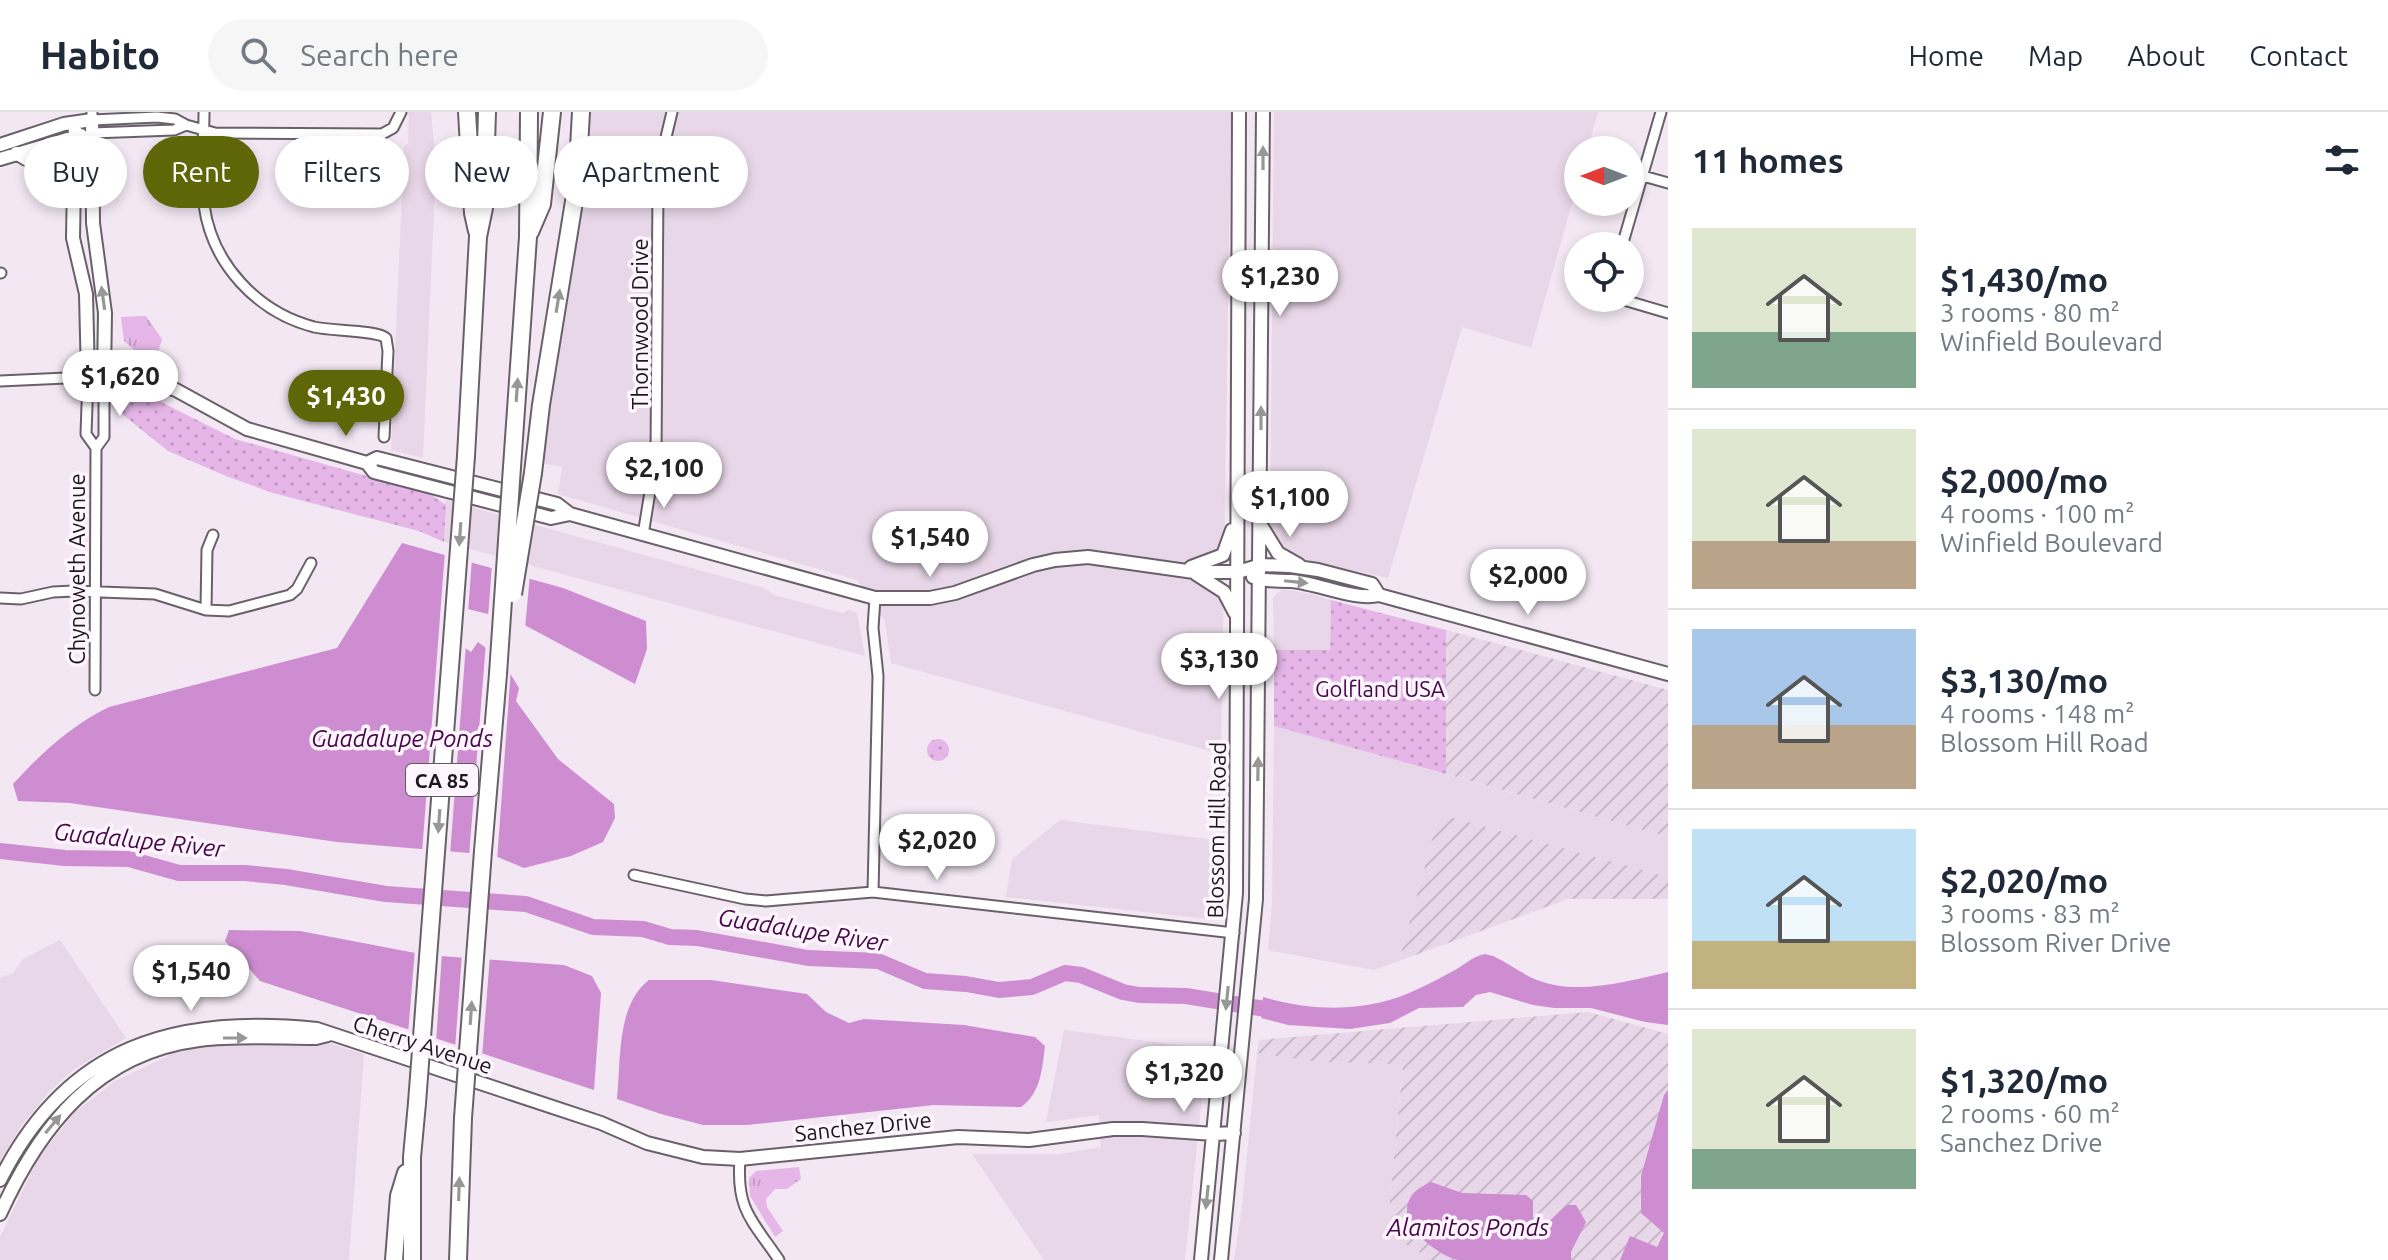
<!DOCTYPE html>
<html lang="en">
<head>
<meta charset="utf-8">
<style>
  body { margin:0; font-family:Ubuntu,sans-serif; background:#f6f6f7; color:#1f2937; height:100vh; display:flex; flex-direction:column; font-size:30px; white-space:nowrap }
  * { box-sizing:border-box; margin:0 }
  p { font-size:26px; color:#747a83 }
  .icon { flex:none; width:44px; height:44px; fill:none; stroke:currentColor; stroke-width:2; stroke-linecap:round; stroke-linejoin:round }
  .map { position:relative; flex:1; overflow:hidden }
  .side { display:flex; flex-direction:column; background:#fff; width:720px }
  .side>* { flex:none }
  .banner { position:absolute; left:24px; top:24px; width:760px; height:72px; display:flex; gap:16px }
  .needle { width:52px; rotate:270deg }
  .buttons { position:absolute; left:1564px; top:24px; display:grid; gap:16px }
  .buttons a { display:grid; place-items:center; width:80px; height:80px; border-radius:50%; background:#fff; box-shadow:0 4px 12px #0003; font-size:40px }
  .price { position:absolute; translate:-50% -68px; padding:0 18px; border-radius:28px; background:#fff; color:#222; font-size:26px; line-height:52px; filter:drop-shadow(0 2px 4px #0008) }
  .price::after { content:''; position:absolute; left:50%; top:48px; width:24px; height:18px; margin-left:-12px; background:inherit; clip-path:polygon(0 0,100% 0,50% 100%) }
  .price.active { background:#5e6607; color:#fff }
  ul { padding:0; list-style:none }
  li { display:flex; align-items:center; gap:24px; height:200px; padding:0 24px }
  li+li { border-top:2px solid #e0e1e3 }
  li span { display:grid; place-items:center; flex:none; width:224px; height:160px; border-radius:0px; color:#555 }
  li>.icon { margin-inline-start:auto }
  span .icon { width:96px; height:96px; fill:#fffc; stroke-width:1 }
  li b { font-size:34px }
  h2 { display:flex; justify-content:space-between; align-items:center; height:96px; padding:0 24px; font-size:34px }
  .chip { padding:0 28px; border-radius:36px; background:#fff; box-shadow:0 4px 12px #0003; font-size:28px; line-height:72px }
  .chip.active { background:#5e6607; color:#fff }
  header { display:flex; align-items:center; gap:48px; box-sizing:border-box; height:112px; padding:0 40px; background:#fff; border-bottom:2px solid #e0e1e3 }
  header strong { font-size:38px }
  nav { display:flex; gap:44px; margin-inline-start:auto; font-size:28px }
  .search { width:560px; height:72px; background:#f6f6f7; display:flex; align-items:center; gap:20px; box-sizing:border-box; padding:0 28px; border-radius:44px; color:#747a83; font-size:30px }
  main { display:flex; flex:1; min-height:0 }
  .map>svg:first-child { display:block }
</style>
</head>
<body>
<header>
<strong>Habito</strong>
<div class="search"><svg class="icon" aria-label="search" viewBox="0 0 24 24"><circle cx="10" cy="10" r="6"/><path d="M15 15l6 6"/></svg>Search here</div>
<nav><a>Home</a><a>Map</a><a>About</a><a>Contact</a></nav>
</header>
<main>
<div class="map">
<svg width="1668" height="1148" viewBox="0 0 1668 1148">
  <defs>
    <pattern id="industrial-furrows" width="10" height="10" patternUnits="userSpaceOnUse" patternTransform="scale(2)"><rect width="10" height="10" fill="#e8d7e8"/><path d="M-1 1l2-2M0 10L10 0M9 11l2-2" fill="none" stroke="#c6b8c6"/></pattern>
    <pattern id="grass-tufts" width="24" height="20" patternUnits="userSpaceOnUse" patternTransform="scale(2)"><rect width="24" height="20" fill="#e5b6e7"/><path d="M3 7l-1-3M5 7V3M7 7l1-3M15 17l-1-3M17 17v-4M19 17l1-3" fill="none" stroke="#c49cc6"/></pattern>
    <pattern id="park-dots" width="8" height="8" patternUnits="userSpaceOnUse" patternTransform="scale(2)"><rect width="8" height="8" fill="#e5b6e7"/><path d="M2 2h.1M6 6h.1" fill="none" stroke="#c49cc6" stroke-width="1.8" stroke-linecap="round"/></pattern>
  </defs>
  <rect width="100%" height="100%" fill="#f2e7f3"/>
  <path fill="#e8d7e8" d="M406 0H431L436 52 423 346 391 338 404 33 408 32 409 3Z
    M589 0H1231L1221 642 891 551 885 509 857 468 558 382 562 355 542 351 560 188 587 73Z
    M1274 0H1598L1587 38H1578V70L1531 236 1462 215 1388 466 1293 445 1281 439 1273 427 1270 408Z
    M445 388 764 476 774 483 842 501 849 498 857 501 865 544 444 430Z
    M1282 477 1312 482 1331 488 1330 538H1274L1273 486Z
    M1274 614 1668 725V765L1439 702 1399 849 1374 858 1268 838 1272 792Z
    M1060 708 1223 729 1218 802 1209 807 1006 785 1012 747Z
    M60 828 126 926 73 958 47 982 20 1016 0 1049V866L14 860 23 847Z
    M1064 918 1207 937 1185 1148H1044L972 1042H1060L1101 1035 1099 1003 1046 1010Z
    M328 931 364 942 349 1148H0V1125L38 1047 74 1001 115 969 168 944 171 940 196 934Z
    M1257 941 1318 950 1403 951 1389 1098 1409 1135 1427 1144V1148H1234L1242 1094Z"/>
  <path fill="url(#industrial-furrows)" d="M1446 518 1668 578V725L1446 662Z
    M1439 702 1668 765V787H1568L1399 849Z
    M1588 900 1668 922V1148H1427V1144L1409 1135 1395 1121 1389 1098 1403 952 1318 950 1257 941 1259 928Z"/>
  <path fill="url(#grass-tufts)" d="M140 204H146L162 227 156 248 139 242 124 229 121 205Z
    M799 1055 801 1067 787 1077H775L766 1087 767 1095 783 1119 775 1125 750 1084 749 1066 756 1059Z"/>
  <path fill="url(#park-dots)" d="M119 283 157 288 235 327 430 382 446 393 444 430 419 419 273 381 226 364 168 339 112 294Z
    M1331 488 1446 518V662L1274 614V538H1330Z
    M927 638a11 11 0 1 1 22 0a11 11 0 1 1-22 0Z"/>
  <path fill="#ce8dd1" d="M402 431 563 476 646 509 647 537 635 572 517 509 455 494 440 501C443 518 457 531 471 540L478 530 502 548 519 576 516 589 558 647 614 692 615 706 603 730 571 744 524 756 493 743 337 730 70 691 18 689 13 672C40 642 72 613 109 595L337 536Z
    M229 818 300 819 426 843 564 853 592 864 601 881 594 978 260 869 225 829Z
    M1485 842 1493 844C1508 851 1522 862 1537 868 1578 884 1628 869 1668 860V913L1645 910 1591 896H1554L1533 893 1490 880 1476 883 1463 895 1419 896 1390 911 1350 917 1288 913 1261 906 1263 885C1316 900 1370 901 1420 876 1431 871 1442 865 1453 859 1465 853 1471 845 1485 842Z
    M649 868H711L807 882 826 900 849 911 864 907 964 913 1035 925 1045 934C1042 957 1041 981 1021 995L934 993 747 1013H703L661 1002 617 987C621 949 616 893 649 868Z
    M1668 978V1148H1620L1630 1124 1657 1135 1664 1121 1641 1101V1064L1664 983Z
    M1431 1070 1462 1081 1526 1083 1533 1089V1108L1543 1115 1567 1093H1576L1586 1110 1571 1140V1148C1534 1148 1495 1148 1459 1148 1442 1146 1406 1118 1407 1101 1407 1083 1416 1077 1431 1070Z"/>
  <path fill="#f2e7f3" d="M445 439 472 446 468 501 455 498 444 503 446 510 466 532 450 743 422 741Z
    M492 452 530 462 525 517 488 506Z
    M486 530 504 545 511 556 497 749 469 745Z
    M415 837 442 840 436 931 408 922Z
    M462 841 490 843 482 946 455 937Z"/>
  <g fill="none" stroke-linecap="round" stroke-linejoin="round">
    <path stroke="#ce8dd1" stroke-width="16" d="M0 739 65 746 129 747 179 761H245L286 765 386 782 526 792 593 815 643 817 670 825 697 826 808 846 878 849 925 869 966 872 999 878 1032 875 1065 861 1081 863 1123 880 1139 883 1186 884 1284 900"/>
    <defs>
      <path id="street" d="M92 0V8L157 5 175 7 186 13 215 21 382 22 393 16 401 0
        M204 0C204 31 200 63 204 93 212 152 257 200 314 215 331 219 377 218 386 226L388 239 384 325
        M92 21 174 18 186 13
        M1643 64 1668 71
        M1622 134 1661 0
        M0 161H1
        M1617 186 1668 201
        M0 269 88 265 86 322 96 336
        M643 423 656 343 658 76 663 38 672 0
        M0 486 21 487 53 480 74 479 155 482 206 498 229 499 290 483 297 477 311 451
        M206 498 207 438 213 423
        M95 578 96 336 104 325V264
        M634 763 745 787 766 789 873 780 1234 821
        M873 780 878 564 873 516 875 486
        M740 1047C736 1098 752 1108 779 1148"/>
      <path id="secondary" d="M75 11 73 126 86 182 88 265H117L156 271 176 278 247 317 367 351 374 360 551 406 570 402
        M0 33 64 12 92 8 93 111 105 201 104 264
        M16 41 26 47H61L66 52 71 66
        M0 47 81 23
        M367 351 377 346 557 392 570 402 875 486H930L955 481 1033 453 1055 448 1088 445 1194 460H1238L1261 453 1290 454 1318 458 1372 472 1379 483
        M1262 415 1278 441 1299 453
        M1191 455 1223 443 1232 418
        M1196 462 1224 480 1235 501
        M1253 465C1265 470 1278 468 1291 469 1318 471 1354 489 1379 483L1668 562
        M0 1068C67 934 175 902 317 917L601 1011 647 1031 703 1045 740 1047 958 1025 1029 1028 1113 1017H1142L1214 1022 1234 1021
        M0 1102C40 1014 97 941 199 928 238 923 278 926 316 926L328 923
        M1201 1148 1236 781 1239 0
        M1221 1148 1256 787 1263 0"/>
      <path id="highway" d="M467 0 473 101 477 119
        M530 120 542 92 552 0
        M466 344 478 125 484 96 487 0
        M512 355 528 125 529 0
        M533 361 541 293 577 71 581 0
        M483 739 498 562
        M394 1148 399 1084 406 1061
        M412 1148V1045L417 991
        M458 1148 463 1006"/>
    </defs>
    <use href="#street" stroke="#6a606a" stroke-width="13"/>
    <use href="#secondary" stroke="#6a606a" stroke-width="16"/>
    <use href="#highway" stroke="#6a606a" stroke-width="20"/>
    <use href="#street" stroke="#fff" stroke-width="9"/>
    <use href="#secondary" stroke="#fff" stroke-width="12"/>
    <use href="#highway" stroke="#fff" stroke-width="16"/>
    <defs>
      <path id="highway-bridge" d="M513 482 533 361
        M498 562 512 355
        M417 991 466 344
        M463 1006 483 739"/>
    </defs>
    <use href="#highway-bridge" stroke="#6a606a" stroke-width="20" stroke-linecap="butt"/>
    <use href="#highway-bridge" stroke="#fff" stroke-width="16"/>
  </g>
  <defs><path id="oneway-solid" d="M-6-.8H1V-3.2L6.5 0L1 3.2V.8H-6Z" transform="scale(2)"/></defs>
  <g fill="#989798">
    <use href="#oneway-solid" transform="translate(1263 46) rotate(-90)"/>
    <use href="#oneway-solid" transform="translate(103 186) rotate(-98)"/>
    <use href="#oneway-solid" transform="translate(558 189) rotate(-81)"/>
    <use href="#oneway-solid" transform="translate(517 278) rotate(-86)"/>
    <use href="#oneway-solid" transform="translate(1261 306) rotate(-90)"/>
    <use href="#oneway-solid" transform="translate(460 422) rotate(94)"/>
    <use href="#oneway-solid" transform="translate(1296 470) rotate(6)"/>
    <use href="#oneway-solid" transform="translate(1258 657) rotate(-89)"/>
    <use href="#oneway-solid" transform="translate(439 709) rotate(94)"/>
    <use href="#oneway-solid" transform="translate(1227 886) rotate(96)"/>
    <use href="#oneway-solid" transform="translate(471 901) rotate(-86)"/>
    <use href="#oneway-solid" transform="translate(235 926)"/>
    <use href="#oneway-solid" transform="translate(53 1012) rotate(-50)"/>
    <use href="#oneway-solid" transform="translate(459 1077) rotate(-88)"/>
    <use href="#oneway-solid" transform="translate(1207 1085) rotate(96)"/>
  </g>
  <g text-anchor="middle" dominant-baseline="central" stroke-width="7" stroke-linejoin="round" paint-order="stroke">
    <rect fill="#fef5fe" stroke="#5f5a5f" stroke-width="2" x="406" y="652" width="72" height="32" rx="6"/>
    <g font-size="20" font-weight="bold" fill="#1b171b">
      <text x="442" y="668">CA 85</text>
    </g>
    <g font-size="22" fill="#1b171b" stroke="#fef5fe">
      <text transform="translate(639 212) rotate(-90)">Thornwood Drive</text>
      <text transform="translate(76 457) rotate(-90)">Chynoweth Avenue</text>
      <text transform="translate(1216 718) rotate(-89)">Blossom Hill Road</text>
      <text transform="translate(423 932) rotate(18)">Cherry Avenue</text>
      <text transform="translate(863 1014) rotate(-6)">Sanchez Drive</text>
    </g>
    <g font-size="22" fill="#450849" stroke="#fef5fe">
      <text x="1380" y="576">Golfland USA</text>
    </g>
    <g font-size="24" font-style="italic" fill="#450849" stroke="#fef5fe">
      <text x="402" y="626">Guadalupe Ponds</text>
      <text transform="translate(139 728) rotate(6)">Guadalupe River</text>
      <text transform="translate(803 818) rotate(9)">Guadalupe River</text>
      <text x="1468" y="1115">Alamitos Ponds</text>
    </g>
  </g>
</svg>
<div class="buttons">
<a><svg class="needle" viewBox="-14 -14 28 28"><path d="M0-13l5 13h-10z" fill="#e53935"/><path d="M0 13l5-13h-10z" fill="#747a83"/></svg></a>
<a><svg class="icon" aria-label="locate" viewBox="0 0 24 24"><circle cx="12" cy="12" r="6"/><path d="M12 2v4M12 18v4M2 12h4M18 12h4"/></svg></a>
</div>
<b class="price" style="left:1280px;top:206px">$1,230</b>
<b class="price" style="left:120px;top:306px">$1,620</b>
<b class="price active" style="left:346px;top:326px">$1,430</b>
<b class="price" style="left:664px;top:398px">$2,100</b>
<b class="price" style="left:1290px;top:427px">$1,100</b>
<b class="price" style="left:930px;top:467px">$1,540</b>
<b class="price" style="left:1528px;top:505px">$2,000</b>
<b class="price" style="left:1219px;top:589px">$3,130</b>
<b class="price" style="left:937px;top:770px">$2,020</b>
<b class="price" style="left:191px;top:901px">$1,540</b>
<b class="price" style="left:1184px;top:1002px">$1,320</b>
<div class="banner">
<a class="chip">Buy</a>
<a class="chip active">Rent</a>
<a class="chip">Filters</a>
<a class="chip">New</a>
<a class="chip">Apartment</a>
</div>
</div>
<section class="side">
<h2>11 homes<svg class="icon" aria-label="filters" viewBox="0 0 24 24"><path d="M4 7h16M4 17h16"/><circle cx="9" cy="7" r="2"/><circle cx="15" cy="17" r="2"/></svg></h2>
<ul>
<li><span style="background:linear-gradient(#dfe7d0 65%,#7fa58c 0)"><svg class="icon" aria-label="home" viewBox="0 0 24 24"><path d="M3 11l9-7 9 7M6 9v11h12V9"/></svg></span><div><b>$1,430/mo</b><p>3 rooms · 80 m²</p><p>Winfield Boulevard</p></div></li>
<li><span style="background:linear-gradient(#dfe7d0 70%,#b9a48a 0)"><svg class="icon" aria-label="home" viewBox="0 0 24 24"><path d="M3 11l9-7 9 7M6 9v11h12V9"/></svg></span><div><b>$2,000/mo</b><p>4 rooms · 100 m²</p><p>Winfield Boulevard</p></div></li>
<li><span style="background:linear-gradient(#a9c7e8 60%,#b9a48a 0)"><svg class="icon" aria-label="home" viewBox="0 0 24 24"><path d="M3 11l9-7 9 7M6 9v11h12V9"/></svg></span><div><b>$3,130/mo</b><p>4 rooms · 148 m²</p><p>Blossom Hill Road</p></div></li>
<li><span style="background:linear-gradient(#bfe0f5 70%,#c2b280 0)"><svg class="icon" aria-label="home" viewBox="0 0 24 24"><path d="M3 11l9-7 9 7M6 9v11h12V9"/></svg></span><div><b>$2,020/mo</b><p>3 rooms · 83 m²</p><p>Blossom River Drive</p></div></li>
<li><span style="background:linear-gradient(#dfe7d0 75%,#7fa58c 0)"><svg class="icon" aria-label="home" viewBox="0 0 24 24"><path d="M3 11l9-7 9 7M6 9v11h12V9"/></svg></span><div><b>$1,320/mo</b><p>2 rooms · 60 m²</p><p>Sanchez Drive</p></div></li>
</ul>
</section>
</main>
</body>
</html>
